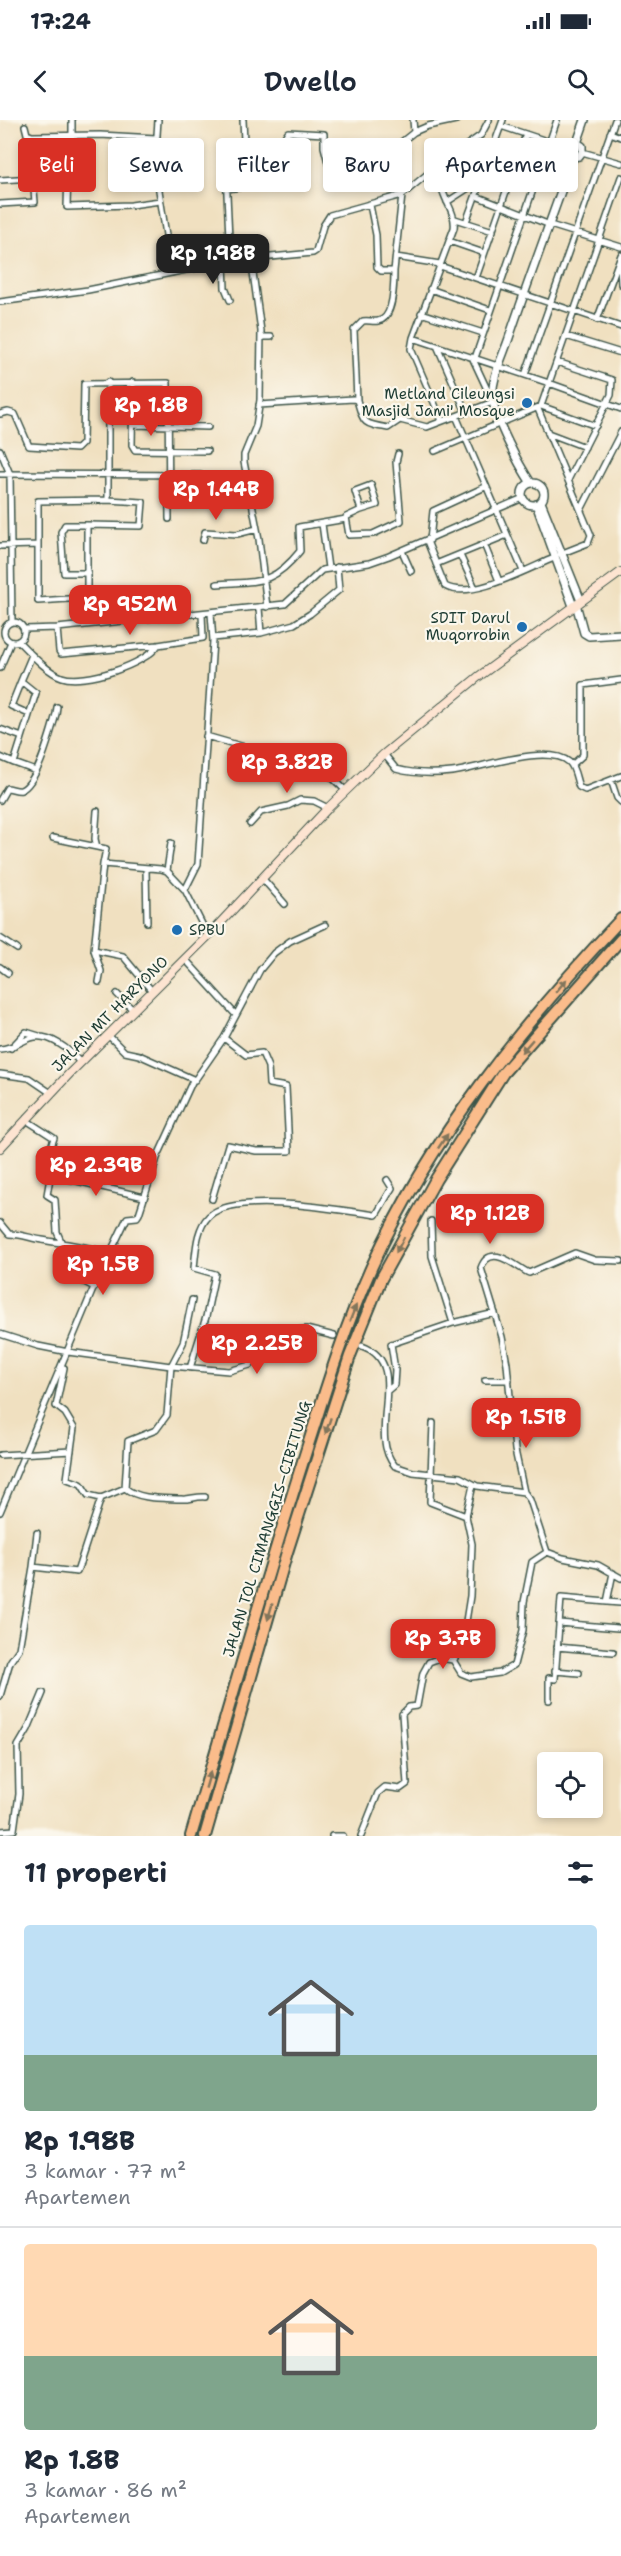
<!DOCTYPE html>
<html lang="id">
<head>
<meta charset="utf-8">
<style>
  body { margin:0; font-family:"Shantell Sans",sans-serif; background:#f6f6f7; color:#1f2937; height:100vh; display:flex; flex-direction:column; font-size:22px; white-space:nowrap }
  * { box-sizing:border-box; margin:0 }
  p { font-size:20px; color:#747a83 }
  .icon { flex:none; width:33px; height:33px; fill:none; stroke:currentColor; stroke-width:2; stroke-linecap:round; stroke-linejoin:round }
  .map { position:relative; height:1716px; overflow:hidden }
  .details { display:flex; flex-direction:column; background:#fff; flex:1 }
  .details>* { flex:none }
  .banner { position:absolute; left:18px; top:18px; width:585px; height:54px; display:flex; gap:12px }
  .tools { position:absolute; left:537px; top:1632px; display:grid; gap:12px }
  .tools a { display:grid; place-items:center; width:66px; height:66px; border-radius:6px; background:#fff; box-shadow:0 3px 9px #0003; font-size:30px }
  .price { position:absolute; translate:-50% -51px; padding:0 14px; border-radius:12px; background:#d93025; color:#fff; font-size:20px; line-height:39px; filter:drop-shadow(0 2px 3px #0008) }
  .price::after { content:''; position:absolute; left:50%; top:36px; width:18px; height:14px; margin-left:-9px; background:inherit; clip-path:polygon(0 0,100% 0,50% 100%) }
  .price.active { background:#222; color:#fff }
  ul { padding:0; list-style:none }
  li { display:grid; align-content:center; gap:12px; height:318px; padding:0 24px }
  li+li { border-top:2px solid #e0e1e3 }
  li span { display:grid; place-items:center; height:186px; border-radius:6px; color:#555 }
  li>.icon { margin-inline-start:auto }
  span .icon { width:108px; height:108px; fill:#fffc; stroke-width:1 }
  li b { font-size:26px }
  h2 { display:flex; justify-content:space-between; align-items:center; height:72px; padding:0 24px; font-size:26px }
  .tag { padding:0 21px; border-radius:6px; background:#fff; box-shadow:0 3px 9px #0003; font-size:21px; line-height:54px }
  .tag.active { background:#d93025; color:#fff }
  .status { display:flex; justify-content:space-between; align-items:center; height:42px; padding:0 30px; background:#fff; direction:ltr }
  .status svg { height:16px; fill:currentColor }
  header { display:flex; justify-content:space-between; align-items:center; height:78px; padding:0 24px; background:#fff; font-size:27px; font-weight:600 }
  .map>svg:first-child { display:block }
</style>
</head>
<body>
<div class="status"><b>17:24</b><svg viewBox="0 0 49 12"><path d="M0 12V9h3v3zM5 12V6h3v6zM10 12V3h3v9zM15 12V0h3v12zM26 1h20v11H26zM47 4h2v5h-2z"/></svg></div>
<header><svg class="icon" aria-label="back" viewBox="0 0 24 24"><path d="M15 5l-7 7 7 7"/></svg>Dwello<svg class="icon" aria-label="search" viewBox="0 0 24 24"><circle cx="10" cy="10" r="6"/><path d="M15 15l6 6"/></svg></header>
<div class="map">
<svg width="621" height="1716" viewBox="0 0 621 1716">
  <rect width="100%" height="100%" fill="#fbf7ec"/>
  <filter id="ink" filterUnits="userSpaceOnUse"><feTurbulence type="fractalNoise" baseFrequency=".0167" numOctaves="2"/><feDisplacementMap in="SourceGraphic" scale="12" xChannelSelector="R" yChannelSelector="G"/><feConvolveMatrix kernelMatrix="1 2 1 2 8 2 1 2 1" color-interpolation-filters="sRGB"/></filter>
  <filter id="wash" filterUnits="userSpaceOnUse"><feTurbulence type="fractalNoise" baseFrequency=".008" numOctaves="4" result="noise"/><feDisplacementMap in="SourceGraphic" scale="24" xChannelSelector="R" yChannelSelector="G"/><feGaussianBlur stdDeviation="1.35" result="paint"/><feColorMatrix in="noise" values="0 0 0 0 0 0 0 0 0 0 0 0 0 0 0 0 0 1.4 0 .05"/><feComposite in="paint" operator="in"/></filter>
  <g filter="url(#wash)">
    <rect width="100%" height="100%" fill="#f0e0c0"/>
  </g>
  <g filter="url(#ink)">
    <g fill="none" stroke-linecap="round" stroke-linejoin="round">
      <defs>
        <path id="minor" d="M158 0 155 45 172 153
          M413 0 414 12
          M25 6 27 14 32 16 100 15 156 18
          M501 6 568 28
          M610 13 621 17
          M58 16V32L65 35 68 51 67 87 131 85 160 81
          M72 16V0
          M284 18 288 12 324 14V27L329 46 334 49 347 43 356 35 377 33 399 24 414 12 428 6 456 0
          M582 32 621 43
          M0 60 33 58 35 82 0 84
          M227 69 248 66
          M476 76 550 105 621 127
          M447 82 481 60
          M370 85 376 115 377 147 381 151H394L402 75
          M455 99 493 111
          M466 102 503 0
          M449 121 484 133
          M396 137 440 144
          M251 138 261 211 260 280 256 306 244 335V342L259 419 267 487
          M230 141 226 52 227 48 245 42 243 0
          M224 143 225 168 230 180
          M620 144 621 164
          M440 146 621 207
          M476 158 526 14
          M430 169 490 190
          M0 182 88 170 230 141 313 133 316 131 323 106 330 95 402 75 437 46 481 15 489 0
          M421 193 483 213
          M597 200 621 135
          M566 216 621 233
          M261 217H271
          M413 218 549 263 621 289
          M438 228 466 292
          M475 238 557 0
          M557 242 612 260 611 275 568 360
          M525 255 615 0
          M108 262V380
          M133 262 132 325 135 330 207 331
          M357 280 354 210 363 201C368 200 373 202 378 201 394 199 394 163 394 151
          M259 285 353 279 357 280C364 304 363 304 388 308L400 300 427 307 493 282 472 237
          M541 286 596 306
          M538 289 591 415 588 423 560 434
          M0 294 8 292 15 294 29 326 77 329 83 323 84 264 168 263 169 399
          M456 296 523 451
          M442 301 411 229 413 218 454 108C457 88 434 72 444 53L492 25
          M134 305 208 307
          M548 313 585 327
          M0 330 10 354 12 501
          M435 331 541 286 621 57
          M0 354 200 355
          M108 380 143 382 141 406 87 405V476L83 478 38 481V381Z
          M361 390 377 385 371 365 355 371 361 390 346 397 349 415 373 414 401 401 396 342 398 334
          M581 390 621 312
          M322 404 328 448
          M87 405H65L61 412 64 453H88
          M203 420 205 412 237 414 257 409
          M430 420 433 391 485 367
          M427 421 445 466C470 481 529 448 554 438
          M484 424 499 461
          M0 426 36 425
          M402 431 411 451
          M460 435 475 468
          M436 444 507 415
          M217 464C257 461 272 466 300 431L299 407 346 399
          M259 488 261 513
          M4 512a10 10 0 1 1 20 0a10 10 0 1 1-20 0Z
          M57 508 59 531 61 534 158 525 203 518 202 494
          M25 509 57 508 285 484 322 450 369 443 389 436 523 378
          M213 518 261 513 294 504 310 494 339 470 337 447
          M18 521C30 533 47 552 62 557 84 565 147 544 158 525
          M0 548 11 522
          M21 561 11 586 29 594
          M0 609 22 617
          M206 616 248 628 315 641 345 670
          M384 634 396 649C414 654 433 654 452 652 478 649 547 623 569 642 575 647 576 659 579 667L585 670 621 656
          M0 637 14 643 36 573 21 561 32 535
          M14 643 36 651
          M572 645 583 635V565L621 560
          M611 660 617 678 621 682
          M0 680 7 668C11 668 17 671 21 670 38 663 51 611 56 594L57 587
          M97 691 95 719 97 727 106 729 103 744 161 749 167 751 185 770
          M250 704 261 692 288 686 300 680 314 681 328 688
          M53 718 97 727
          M146 749 147 802
          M167 751 171 723
          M262 758 285 784
          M208 816 185 770 198 744 213 521 211 493
          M0 818 17 829
          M94 830 123 836 152 871
          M185 839 236 895
          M0 847 8 853
          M99 862 101 851 94 830 103 744
          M117 874 133 890
          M108 915 125 932 139 935 195 960 224 918 260 850 274 833 290 821 325 805
          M11 928 26 912 39 916
          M0 929C13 928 19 922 31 918 48 912 71 930 80 943
          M0 954 29 958 51 973
          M26 1000 54 1018 42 1053 50 1058 47 1075 55 1080 57 1112 67 1135 65 1152 94 1167
          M49 1057 56 1056 144 1077
          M212 1079 228 1025 256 1031H289L286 967 269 964 268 947 262 933 246 935 224 918
          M431 1101 432 1136 453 1203
          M0 1103 9 1114C21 1114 30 1118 42 1120 65 1124 88 1126 111 1134
          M0 1214 38 1226 68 1232 171 1246 229 1251 250 1245 277 1217 284 1212 306 1209 334 1216
          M362 1226C413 1244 365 1312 395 1346L413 1352 460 1357 477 1366 524 1372 530 1380 547 1432 563 1438 598 1445 621 1458
          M64 1248 56 1286 65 1293 74 1308 67 1359 81 1364 88 1375 101 1378 125 1368
          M190 1248 206 1197 215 1154 194 1148C196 1131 196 1109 209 1096 234 1071 341 1090 376 1095L392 1068 387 1060
          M485 1260H509
          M387 1271 394 1265 395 1250 391 1224 453 1203 495 1193
          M433 1303 430 1382 466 1396
          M0 1335 71 1331
          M125 1368 128 1321 156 1310 167 1295 171 1246 183 1223 192 1180
          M125 1368C139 1380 164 1378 181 1379 190 1380 196 1376 205 1377
          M524 1372 515 1330 507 1244 502 1217 481 1148C490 1122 515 1146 529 1153L575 1133 595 1140 621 1141
          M0 1392 94 1167 127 1098 137 1097 139 1094 157 1038 193 960
          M33 1447 37 1413
          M607 1482 620 1483
          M559 1503 618 1508
          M557 1527 613 1532
          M454 1540 463 1520 470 1476 472 1424 466 1396 473 1365
          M555 1551 579 1553
          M0 1576 10 1542 19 1529 33 1447 77 1452 101 1378
          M549 1580V1558L555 1559 561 1478 607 1482 613 1453
          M0 1711 14 1710 19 1674 18 1626 28 1609 43 1573
          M332 1716H343
          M361 1716 378 1673 385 1667 400 1669 407 1664 402 1594 409 1587 417 1586 423 1553 429 1542 440 1538 453 1540 461 1553 471 1557 500 1553 514 1545 523 1510 524 1482 532 1442 547 1432"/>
        <path id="tertiary" d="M577 23 585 0
          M531 363C519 345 495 300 493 280 490 261 503 236 509 218 529 158 552 98 573 37L579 36 582 32V26L577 23H571L568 28 569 34 573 37
          M522 374a11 11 0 1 1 22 0a11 11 0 1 1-22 0Z
          M541 382 581 481
          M536 384 573 486
          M576 484 584 513 589 516 621 514"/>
        <path id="secondary" d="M0 1028 70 953 208 816 328 688 384 634 478 557 621 452"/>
        <path id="motorway" d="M191 1716C226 1597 260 1478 297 1360 320 1288 341 1215 372 1146 431 1016 524 902 621 799
          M205 1716 287 1432 350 1236 381 1159 436 1059 503 953 621 819"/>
      </defs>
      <use href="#minor" stroke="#3e5549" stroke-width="8"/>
      <use href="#tertiary" stroke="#3e5549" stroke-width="10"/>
      <use href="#secondary" stroke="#3e5549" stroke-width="10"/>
      <use href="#motorway" stroke="#3e5549" stroke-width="14"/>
      <use href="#minor" stroke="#fff" stroke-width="5"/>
      <use href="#tertiary" stroke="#fff" stroke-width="7"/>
      <use href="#secondary" stroke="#fde4d1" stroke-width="8"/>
      <use href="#motorway" stroke="#fabc8b" stroke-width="10"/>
    </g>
    <defs><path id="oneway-solid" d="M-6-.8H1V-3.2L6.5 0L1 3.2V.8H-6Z" transform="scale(1.5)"/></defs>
    <g fill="#82765b">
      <use href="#oneway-solid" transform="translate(561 866) rotate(-50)"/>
      <use href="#oneway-solid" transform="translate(527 926) rotate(131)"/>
      <use href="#oneway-solid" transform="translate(443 1021) rotate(-56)"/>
      <use href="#oneway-solid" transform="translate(400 1125) rotate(118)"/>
      <use href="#oneway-solid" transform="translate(353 1193) rotate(-68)"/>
      <use href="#oneway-solid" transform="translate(328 1306) rotate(108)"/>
      <use href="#oneway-solid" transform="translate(270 1492) rotate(106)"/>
      <use href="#oneway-solid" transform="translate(208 1660) rotate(-74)"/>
    </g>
  </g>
  <g fill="#1f6fb2" stroke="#fbf7ec" stroke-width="2">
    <circle cx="527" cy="283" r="6"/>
    <circle cx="522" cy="507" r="6"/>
    <circle cx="177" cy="810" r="6"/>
  </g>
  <g text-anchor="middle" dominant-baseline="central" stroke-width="4.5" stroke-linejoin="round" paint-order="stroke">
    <g font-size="15" fill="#1f3d34" stroke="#fbf7ec" text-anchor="end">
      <text x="515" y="274">Metland Cileungsi<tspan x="515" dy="17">Masjid Jami' Mosque</tspan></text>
      <text x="510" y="498">SDIT Darul<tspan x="510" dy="17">Muqorrobin</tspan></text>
      <text x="189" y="810" text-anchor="start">SPBU</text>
    </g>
    <g font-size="15" fill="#1f3d34" stroke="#fbf7ec">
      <text transform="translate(110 894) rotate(-45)">JALAN MT HARYONO</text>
      <text transform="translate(267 1409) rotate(-73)">JALAN TOL CIMANGGIS–CIBITUNG</text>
    </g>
  </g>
</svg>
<div class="tools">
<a><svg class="icon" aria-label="locate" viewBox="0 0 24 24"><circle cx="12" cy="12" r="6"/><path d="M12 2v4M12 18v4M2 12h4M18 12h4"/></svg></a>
</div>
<b class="price active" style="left:213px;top:165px">Rp 1.98B</b>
<b class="price" style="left:151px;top:317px">Rp 1.8B</b>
<b class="price" style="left:216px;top:401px">Rp 1.44B</b>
<b class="price" style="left:130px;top:516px">Rp 952M</b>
<b class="price" style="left:287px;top:674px">Rp 3.82B</b>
<b class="price" style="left:96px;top:1077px">Rp 2.39B</b>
<b class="price" style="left:490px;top:1125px">Rp 1.12B</b>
<b class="price" style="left:103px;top:1176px">Rp 1.5B</b>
<b class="price" style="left:257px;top:1255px">Rp 2.25B</b>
<b class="price" style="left:526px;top:1329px">Rp 1.51B</b>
<b class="price" style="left:443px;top:1550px">Rp 3.7B</b>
<div class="banner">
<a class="tag active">Beli</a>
<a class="tag">Sewa</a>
<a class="tag">Filter</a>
<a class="tag">Baru</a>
<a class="tag">Apartemen</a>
</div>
</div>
<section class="details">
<h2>11 properti<svg class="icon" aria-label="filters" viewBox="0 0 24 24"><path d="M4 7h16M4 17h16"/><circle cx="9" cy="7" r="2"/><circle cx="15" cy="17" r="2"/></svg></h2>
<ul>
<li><span style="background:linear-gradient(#bfe0f5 70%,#7fa58c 0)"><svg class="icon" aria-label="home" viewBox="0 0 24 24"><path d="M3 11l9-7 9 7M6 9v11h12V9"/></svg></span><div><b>Rp 1.98B</b><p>3 kamar · 77 m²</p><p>Apartemen</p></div></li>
<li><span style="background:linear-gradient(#ffd9b3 60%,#7fa58c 0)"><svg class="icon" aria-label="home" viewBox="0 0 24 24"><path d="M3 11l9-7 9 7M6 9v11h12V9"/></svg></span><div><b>Rp 1.8B</b><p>3 kamar · 86 m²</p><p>Apartemen</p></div></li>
</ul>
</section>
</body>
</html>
